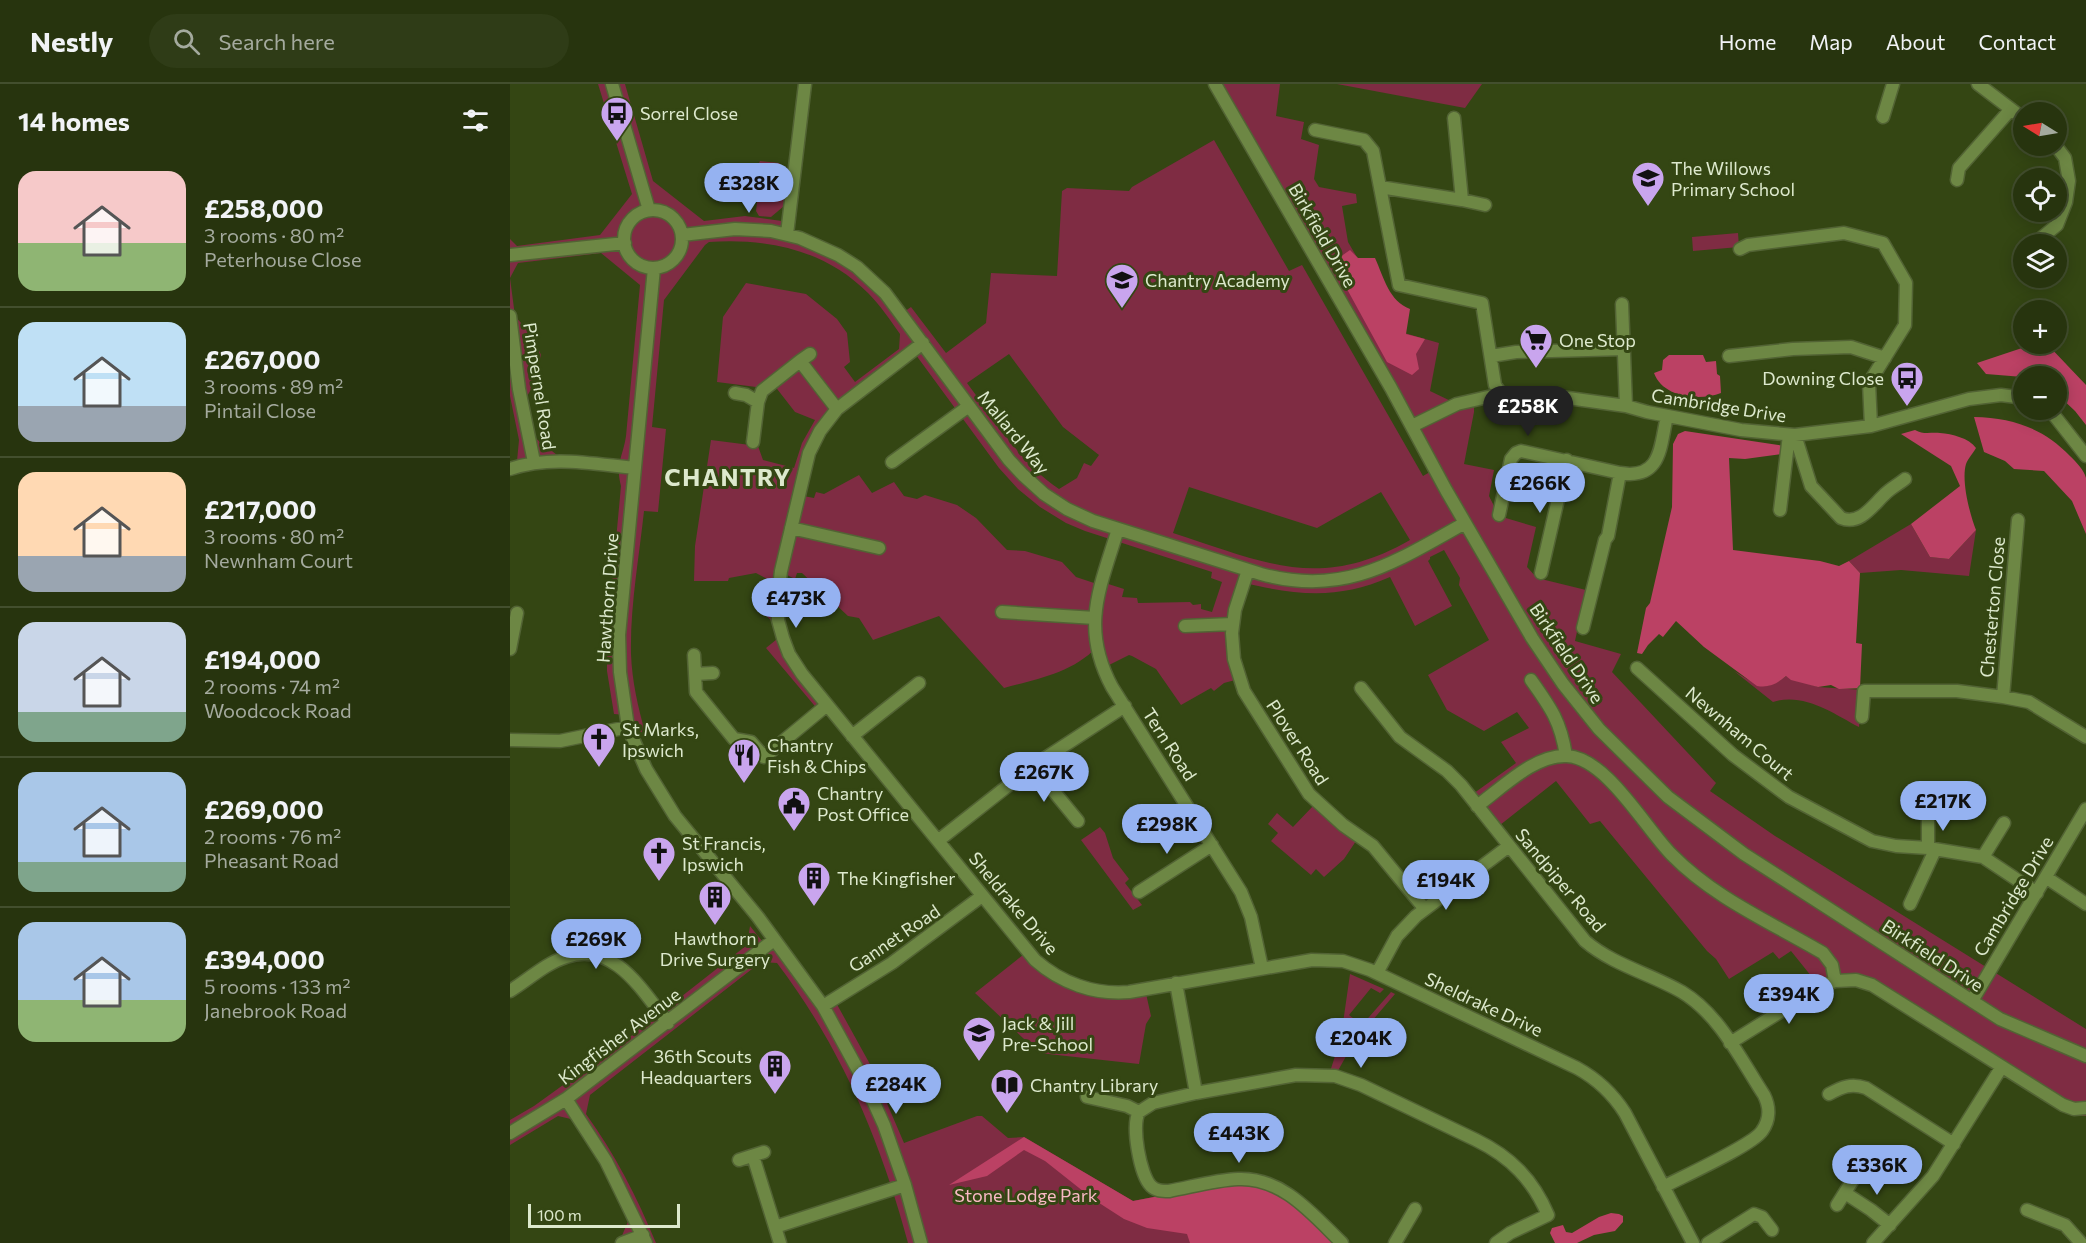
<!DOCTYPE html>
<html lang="en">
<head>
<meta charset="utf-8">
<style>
  body { margin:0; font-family:Commissioner,sans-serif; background:#2f3c17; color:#f1f3f6; height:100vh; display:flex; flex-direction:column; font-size:22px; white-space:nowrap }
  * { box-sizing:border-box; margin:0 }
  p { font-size:20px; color:#a4aa9e }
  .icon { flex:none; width:33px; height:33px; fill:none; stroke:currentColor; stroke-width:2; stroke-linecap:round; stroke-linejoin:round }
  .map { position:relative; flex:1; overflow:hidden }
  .side { display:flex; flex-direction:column; background:#27340e; width:510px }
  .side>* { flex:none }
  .needle { width:39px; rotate:281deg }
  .controls { position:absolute; left:1503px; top:18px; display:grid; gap:12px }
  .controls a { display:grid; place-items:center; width:54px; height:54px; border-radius:50%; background:#27340e; box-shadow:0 3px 15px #0003,0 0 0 2px #434f2e; font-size:30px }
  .scale { position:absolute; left:18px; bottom:15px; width:152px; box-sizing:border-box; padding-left:6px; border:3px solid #dde9cd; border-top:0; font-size:16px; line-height:21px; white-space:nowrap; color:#dde9cd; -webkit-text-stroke:4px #344613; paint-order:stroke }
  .price { position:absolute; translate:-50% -51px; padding:0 14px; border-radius:21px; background:#95b2f1; color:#111; font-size:20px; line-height:39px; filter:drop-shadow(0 2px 3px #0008) }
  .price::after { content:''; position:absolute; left:50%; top:36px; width:18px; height:14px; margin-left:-9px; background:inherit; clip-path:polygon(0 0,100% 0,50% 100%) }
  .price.current { background:#222; color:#fff }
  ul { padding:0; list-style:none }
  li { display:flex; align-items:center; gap:18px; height:150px; padding:0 18px }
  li+li { border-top:2px solid #434f2e }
  li span { display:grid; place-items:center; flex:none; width:168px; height:120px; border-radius:18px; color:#555 }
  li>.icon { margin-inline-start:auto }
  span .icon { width:72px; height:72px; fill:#fffc; stroke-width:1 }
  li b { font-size:26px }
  h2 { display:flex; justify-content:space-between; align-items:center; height:72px; padding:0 18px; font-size:26px }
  header { display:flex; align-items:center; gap:36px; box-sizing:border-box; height:84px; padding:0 30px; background:#27340e; border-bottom:2px solid #434f2e }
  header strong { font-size:28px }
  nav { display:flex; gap:33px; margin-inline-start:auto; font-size:21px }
  .search { width:420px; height:54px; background:#2f3c17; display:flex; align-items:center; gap:15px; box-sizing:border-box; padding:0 21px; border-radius:33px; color:#a4aa9e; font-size:22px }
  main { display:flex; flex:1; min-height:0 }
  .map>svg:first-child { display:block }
</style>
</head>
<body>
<header>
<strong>Nestly</strong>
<div class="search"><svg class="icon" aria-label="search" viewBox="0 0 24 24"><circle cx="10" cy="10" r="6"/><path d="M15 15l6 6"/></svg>Search here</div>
<nav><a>Home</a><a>Map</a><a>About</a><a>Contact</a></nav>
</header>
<main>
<section class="side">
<h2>14 homes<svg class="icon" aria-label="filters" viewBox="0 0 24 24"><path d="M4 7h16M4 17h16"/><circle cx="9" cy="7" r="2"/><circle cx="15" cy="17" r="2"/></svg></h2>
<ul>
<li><span style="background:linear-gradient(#f6c9c9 60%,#8fb573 0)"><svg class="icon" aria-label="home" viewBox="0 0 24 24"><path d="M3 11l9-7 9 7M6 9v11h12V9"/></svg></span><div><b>£258,000</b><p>3 rooms · 80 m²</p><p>Peterhouse Close</p></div></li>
<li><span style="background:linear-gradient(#bfe0f5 70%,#9aa5b1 0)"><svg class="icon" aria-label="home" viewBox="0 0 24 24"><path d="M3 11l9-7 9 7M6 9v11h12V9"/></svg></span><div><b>£267,000</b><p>3 rooms · 89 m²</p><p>Pintail Close</p></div></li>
<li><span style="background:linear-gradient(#ffd9b3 70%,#9aa5b1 0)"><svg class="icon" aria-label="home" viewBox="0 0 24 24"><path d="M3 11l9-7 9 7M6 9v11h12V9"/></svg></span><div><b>£217,000</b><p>3 rooms · 80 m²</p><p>Newnham Court</p></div></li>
<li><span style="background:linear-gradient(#c9d6e8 75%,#7fa58c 0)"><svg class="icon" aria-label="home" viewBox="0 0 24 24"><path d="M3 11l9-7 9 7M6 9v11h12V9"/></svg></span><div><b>£194,000</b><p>2 rooms · 74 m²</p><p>Woodcock Road</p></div></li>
<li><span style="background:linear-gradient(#a9c7e8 75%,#7fa58c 0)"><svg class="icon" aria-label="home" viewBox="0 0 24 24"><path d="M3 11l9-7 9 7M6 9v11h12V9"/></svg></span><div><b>£269,000</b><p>2 rooms · 76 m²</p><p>Pheasant Road</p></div></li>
<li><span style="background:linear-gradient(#a9c7e8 65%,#8fb573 0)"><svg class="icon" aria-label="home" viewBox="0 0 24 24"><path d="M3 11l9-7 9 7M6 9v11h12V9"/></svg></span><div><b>£394,000</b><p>5 rooms · 133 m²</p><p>Janebrook Road</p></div></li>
</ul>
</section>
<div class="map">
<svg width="1576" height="1159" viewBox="0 0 1576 1159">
  <rect width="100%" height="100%" fill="#344613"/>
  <path fill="#7f2c43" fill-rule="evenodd" d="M88 0H115L143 97 194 137 235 132 279 138 278 150 320 166 391 230 401 223 436 269 476 239 481 189 547 192 552 107 557 104 619 107 622 103 704 56 779 187 792 181 913 392 925 385 705 0H770L766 32 794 38 791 55 809 61 804 95 809 103 846 110 847 119 832 122 838 158 891 248 929 259 920 307 947 320 964 316V328L954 380 984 386 979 412 989 432 1026 443 1017 483 1027 494 1076 506 1065 557 1111 570 1102 588 1206 699 1200 707 1265 752 1576 945V1032H1569L1362 901 1310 903 1281 867 1269 875 1263 868 1219 895 1206 875 1197 867 1090 737 1080 740 1046 697 985 745 960 712 1006 679 991 658 1019 644 1007 628 974 647 937 626 918 591 979 556 949 501 950 494 934 466 920 473V475L918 477 942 522 905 542 880 493C828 516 787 511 734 499L725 526 729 595 714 599 704 607 701 604 671 621 646 585 622 572 619 571 599 581H592L587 563C562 589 527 595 494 604L429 532 363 556 349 534 338 532 292 489H287L285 495 271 488 270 546 246 521 257 504 259 496 246 489 219 494 218 497H184L185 462 201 356 248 362 253 376 284 384 292 359 305 336 285 328 264 301 254 304 207 298 213 233 236 199 296 210 327 235 337 249 340 278 334 283 345 298 389 265 390 250C380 236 371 222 358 209 315 166 259 154 199 158L195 161 154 216 142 343 156 345 148 428 134 427C129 474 120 523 121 570 122 597 128 623 135 648L128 649 118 643 116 631 104 630 97 587V553L111 402C105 379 113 373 116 352L130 201 91 169 8 179 0 194 5 232 24 254 31 271 27 295 16 314 24 353 47 371 49 377H7L9 356 0 312V155L7 162 90 151 122 110ZM403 267 489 384 508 405 530 423 556 439 575 447 702 488 701 494 712 498 702 528 691 525V520L683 521 680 518 628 519 627 514 612 513 614 505 592 498 590 501 566 493 552 478 515 467 497 466 466 434 447 421 415 411 407 415 394 412 384 398 362 409 349 391 314 410 306 408 304 414 288 411 317 337ZM499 270 553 343 589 371 581 382 574 379 567 394 549 405C510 379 485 336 457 299ZM679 403 807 444 871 408 900 456C809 508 754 478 663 449Z
    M827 0H972L955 24Z
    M250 77 269 79 278 88 274 122 261 133 249 132 246 127 248 110 253 106 266 107 268 91 249 89 248 81Z
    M1228 149 1229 163 1183 167 1182 153Z
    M1401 440 1420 473 1439 475 1466 446 1459 492 1391 486 1350 489 1339 477Z
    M272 551 317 621 309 627 256 564Z
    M1224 587C1247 600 1253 610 1276 592L1308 603 1353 606 1349 643C1323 629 1293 608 1263 618Z
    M803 722 846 757 834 775 814 793 806 785 801 791 761 757 768 749 758 740 767 729 783 743Z
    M590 743 595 749 603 774 619 795 615 799 632 821 623 826 571 756Z
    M240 842 256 862 264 856 313 922 324 915 361 982 394 1059 467 1032H472L498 1054 514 1053 623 1117 659 1110 827 1159H398C371 1058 331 963 267 879L251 878 80 1011 76 1030C105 1070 127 1113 146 1159H113L111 1154 122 1128 65 1036 48 1032 0 1061V1036L24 1022 121 952 136 940 138 923 146 916H167L237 861Z
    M518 867 567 901 635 905 641 932 636 940 629 980 529 969 465 909Z
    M840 890 874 905 870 909 861 904 839 931 852 941 881 908 885 910 844 958 825 992 819 991 831 953Z"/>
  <path fill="#bb4164" d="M840 166 848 174H865C874 194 879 217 900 225L896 250 915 255 906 270 909 285 902 291 877 278 826 185 830 173Z
    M1524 260H1537L1576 301V341L1565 327 1547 310 1546 292 1513 293 1476 290 1467 279Z
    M1159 271H1193L1196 278 1206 277 1207 290 1210 292 1211 309C1190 317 1153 314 1144 289L1152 286 1153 276Z
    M1464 333C1503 334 1533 344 1560 372 1566 378 1574 386 1576 394 1576 408 1576 435 1576 450L1562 417 1534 387 1504 385 1495 377 1474 368Z
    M1405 346C1414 351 1420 348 1430 349 1442 350 1459 354 1466 364 1463 369 1458 375 1456 380 1451 397 1460 431 1466 446L1439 475 1420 473 1401 440 1450 402 1441 382 1391 350Z
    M1175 347 1281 363 1279 369 1235 375 1219 374 1223 466 1310 477 1329 482 1339 477 1350 489 1346 559 1352 560 1350 604H1353L1329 605 1321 601 1308 603 1281 596 1276 592C1267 600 1259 604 1247 602L1194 563 1166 537 1153 553 1149 550 1138 561 1132 570 1127 569 1136 524 1140 519 1162 423 1163 360 1168 350Z
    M514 1053 623 1117 728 1097 767 1107 827 1159H680L677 1150 637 1144 614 1135 583 1115 535 1077 514 1066 477 1092 439 1101Z
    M1101 1129 1109 1130 1113 1132V1138L1105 1147 1084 1151 1067 1159H1045L1040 1149 1042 1144 1053 1141 1056 1148 1062 1149 1089 1133Z"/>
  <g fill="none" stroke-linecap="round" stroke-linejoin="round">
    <defs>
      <path id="minor" d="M102 0 139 126
        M705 0 881 304 936 406 1022 554 1053 600 1089 645 1158 713 1234 770 1490 935 1576 972
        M1468 0 1514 35
        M1373 33 1383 0
        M805 46 854 56 863 67 889 201 972 219 985 301 991 310
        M1447 96 1449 84 1501 25
        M870 103 952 116 944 34
        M952 116 975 121
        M114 155a29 29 0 1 1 58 0a29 29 0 1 1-58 0Z
        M277 150 295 0
        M172 151 225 145 261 147 290 154 328 171 347 183 375 209 499 376 513 391 534 410 557 425 583 437 751 490C835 513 885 478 955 439
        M1524 160 1547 141 1556 118 1559 97 1555 74 1546 62
        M1230 165 1238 161 1334 149 1373 159 1396 199 1395 241 1359 299 1361 342
        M0 171 115 159
        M144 184 109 551 110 588 118 643 136 685 165 732 248 833 313 922 354 997 374 1041 395 1101 411 1159
        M1112 220 1116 322
        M0 232 9 305 24 378
        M413 259 327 325 310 347 299 369 271 487 268 511V536L273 554 279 570 292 590 525 876C551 899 584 911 619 908L802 876 833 877 860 886 1067 984C1087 995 1103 1010 1115 1029L1183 1159
        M300 270 290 277 327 325
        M981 272 1006 268 1114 265
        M1219 272 1283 265 1341 263 1375 274
        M225 309 236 311 248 318
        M1540 326 1576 372
        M902 342 947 320 991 310 1058 314 1116 322 1137 328 1231 346 1285 351 1361 342 1459 315 1491 311 1514 314
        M1285 351 1301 402 1331 434C1350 442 1363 421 1375 410 1381 404 1389 400 1395 395
        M243 358 248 318 252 307 290 277
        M382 378 459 322
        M0 385C41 371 83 380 125 384
        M1270 426 1279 351
        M989 431 1001 375 1006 369 1011 367 1110 389
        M281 444 369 464
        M608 445C590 504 570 543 602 603L731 808 741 833 752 884
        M738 486 725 526 722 549 724 575 734 607 799 710 833 741 863 762 914 824
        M1031 489 1057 376
        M492 528 585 534
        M675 542 722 540
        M1073 544 1095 456 1098 452 1110 389C1152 396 1150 362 1157 332
        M0 565 7 529
        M184 571 186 608 224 655 241 658 254 673 317 621
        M1127 584 1223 671 1279 713 1362 757 1386 762 1418 764 1473 773 1527 809
        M185 590 203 589
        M1021 596C1041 624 1051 638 1056 672
        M851 604 890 653 937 687 951 701 1075 857C1103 881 1141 890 1172 908 1210 931 1231 976 1254 1011 1260 1023 1260 1036 1252 1047 1243 1061 1172 1093 1153 1103
        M1493 613 1508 436
        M1352 633 1354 607H1447L1493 613 1519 618 1576 653
        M342 652 409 599
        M0 656 50 657 118 643
        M523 682 568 737
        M967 722C992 704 1025 670 1057 672 1096 674 1134 742 1161 770 1204 814 1260 838 1313 869L1322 881 1325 897 1346 896 1362 901 1553 1021 1564 1025 1576 1024
        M429 756 523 682 615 622
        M1418 764V731
        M1473 773 1494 739
        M1537 794 1576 820
        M629 808 702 761
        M1400 820 1425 766
        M867 889 887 852 906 832 999 762
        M666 899 686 1009 786 991 825 992 851 1001 966 1056C1001 1073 1023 1096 1038 1131L1000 1149 986 1159
        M0 907C18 896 36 879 56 873 104 856 133 908 158 939
        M1462 917 1576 725
        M313 922 382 879 472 812
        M1220 959 1310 903 1325 897
        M1319 1010C1332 1003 1341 999 1356 1004L1444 1060
        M577 1013 617 1022 629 1028 643 1019 686 1009
        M56 1015 96 1077 136 1159
        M629 1028C621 1041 630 1091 641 1102 646 1107 652 1107 659 1107 681 1103 705 1096 728 1095 773 1093 803 1131 832 1159
        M0 1049 56 1015 264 856
        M243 1072 270 1159
        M229 1076 254 1068
        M1335 1109 1361 1126 1380 1141
        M1327 1121 1344 1094
        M1517 1126 1555 1141 1571 1159
        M265 1143 395 1101
        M112 1159 133 1151
        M885 1159 905 1125
        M1198 1159 1244 1130 1252 1133 1262 1146
        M1363 1159 1423 1092 1491 984"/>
    </defs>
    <use href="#minor" stroke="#526334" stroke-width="15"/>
    <use href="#minor" stroke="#6d8744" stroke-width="12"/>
  </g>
  <defs>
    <symbol id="bus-pin" viewBox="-11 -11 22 30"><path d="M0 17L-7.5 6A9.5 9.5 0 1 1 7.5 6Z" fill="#c9a5ee" stroke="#344613"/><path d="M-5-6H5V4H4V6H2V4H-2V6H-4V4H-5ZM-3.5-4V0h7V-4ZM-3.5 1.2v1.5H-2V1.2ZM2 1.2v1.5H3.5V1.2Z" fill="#111"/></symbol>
    <symbol id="school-pin" viewBox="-11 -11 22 30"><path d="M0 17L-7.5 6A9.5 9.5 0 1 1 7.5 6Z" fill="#c9a5ee" stroke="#344613"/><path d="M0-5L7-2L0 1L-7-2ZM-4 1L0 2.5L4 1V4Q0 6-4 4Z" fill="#111"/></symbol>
    <symbol id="supermarket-pin" viewBox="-11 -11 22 30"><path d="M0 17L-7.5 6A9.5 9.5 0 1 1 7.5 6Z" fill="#c9a5ee" stroke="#344613"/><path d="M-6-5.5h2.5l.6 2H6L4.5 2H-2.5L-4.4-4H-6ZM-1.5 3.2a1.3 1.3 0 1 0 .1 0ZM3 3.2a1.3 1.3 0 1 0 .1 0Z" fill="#111"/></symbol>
    <symbol id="church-pin" viewBox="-11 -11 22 30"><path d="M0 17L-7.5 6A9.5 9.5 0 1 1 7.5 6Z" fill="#c9a5ee" stroke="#344613"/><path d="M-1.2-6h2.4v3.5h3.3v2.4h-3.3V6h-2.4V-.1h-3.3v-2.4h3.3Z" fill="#111"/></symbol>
    <symbol id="restaurant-pin" viewBox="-11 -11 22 30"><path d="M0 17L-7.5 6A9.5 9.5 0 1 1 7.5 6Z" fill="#c9a5ee" stroke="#344613"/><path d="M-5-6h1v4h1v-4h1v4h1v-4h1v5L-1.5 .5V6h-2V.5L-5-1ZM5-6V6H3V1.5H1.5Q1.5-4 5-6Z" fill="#111"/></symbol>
    <symbol id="civic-pin" viewBox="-11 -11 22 30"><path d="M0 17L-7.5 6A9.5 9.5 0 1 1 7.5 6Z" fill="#c9a5ee" stroke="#344613"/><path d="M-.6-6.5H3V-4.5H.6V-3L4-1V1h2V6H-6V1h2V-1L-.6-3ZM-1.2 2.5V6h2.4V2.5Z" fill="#111"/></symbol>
    <symbol id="building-pin" viewBox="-11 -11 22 30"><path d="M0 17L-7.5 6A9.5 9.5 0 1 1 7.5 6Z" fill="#c9a5ee" stroke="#344613"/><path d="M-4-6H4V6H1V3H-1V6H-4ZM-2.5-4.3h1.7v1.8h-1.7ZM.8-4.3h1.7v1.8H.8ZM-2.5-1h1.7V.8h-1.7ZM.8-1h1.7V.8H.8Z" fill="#111"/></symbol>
    <symbol id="library-pin" viewBox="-11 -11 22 30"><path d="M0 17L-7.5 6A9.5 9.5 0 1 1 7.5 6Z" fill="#c9a5ee" stroke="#344613"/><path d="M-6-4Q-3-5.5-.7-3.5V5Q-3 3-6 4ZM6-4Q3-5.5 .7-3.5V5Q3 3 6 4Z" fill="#111"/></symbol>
  </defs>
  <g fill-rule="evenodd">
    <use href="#bus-pin" x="88" y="10" width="38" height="52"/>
    <use href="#school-pin" x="1119" y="75" width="38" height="52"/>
    <use href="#school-pin" x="593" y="177" width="38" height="52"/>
    <use href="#supermarket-pin" x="1007" y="237" width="38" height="52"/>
    <use href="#bus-pin" x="1378" y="275" width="38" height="52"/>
    <use href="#church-pin" x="70" y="636" width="38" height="52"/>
    <use href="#restaurant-pin" x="215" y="652" width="38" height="52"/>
    <use href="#civic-pin" x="265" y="700" width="38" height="52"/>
    <use href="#church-pin" x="130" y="750" width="38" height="52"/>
    <use href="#building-pin" x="285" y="775" width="38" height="52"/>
    <use href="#building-pin" x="186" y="794" width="38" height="52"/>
    <use href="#school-pin" x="450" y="930" width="38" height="52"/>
    <use href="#building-pin" x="246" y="963" width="38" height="52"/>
    <use href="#library-pin" x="478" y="982" width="38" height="52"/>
  </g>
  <g text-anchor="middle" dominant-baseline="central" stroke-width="6" stroke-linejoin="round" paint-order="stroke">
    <g font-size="18" fill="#dde9cd" stroke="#344613" text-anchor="start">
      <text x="130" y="29">Sorrel Close</text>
      <text x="1161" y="84">The Willows<tspan x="1161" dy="21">Primary School</tspan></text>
      <text x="635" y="196">Chantry Academy</text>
      <text x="1049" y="256">One Stop</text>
      <text x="1374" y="294" text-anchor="end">Downing Close</text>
      <text x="112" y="645">St Marks,<tspan x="112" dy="21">Ipswich</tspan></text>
      <text x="257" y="661">Chantry<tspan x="257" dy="21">Fish &amp; Chips</tspan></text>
      <text x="307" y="709">Chantry<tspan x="307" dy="21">Post Office</tspan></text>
      <text x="172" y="759">St Francis,<tspan x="172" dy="21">Ipswich</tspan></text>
      <text x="327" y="794">The Kingfisher</text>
      <text x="205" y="854" text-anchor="middle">Hawthorn<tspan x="205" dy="21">Drive Surgery</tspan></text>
      <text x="492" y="939">Jack &amp; Jill<tspan x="492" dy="21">Pre-School</tspan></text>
      <text x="242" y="972" text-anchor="end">36th Scouts<tspan x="242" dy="21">Headquarters</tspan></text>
      <text x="520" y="1001">Chantry Library</text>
    </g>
    <g font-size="18" fill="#dde9cd" stroke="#344613">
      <text transform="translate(813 151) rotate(60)">Birkfield Drive</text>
      <text transform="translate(30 302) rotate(81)">Pimpernel Road</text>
      <text transform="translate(1209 321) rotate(9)">Cambridge Drive</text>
      <text transform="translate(504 348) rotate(51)">Mallard Way</text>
      <text transform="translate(97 514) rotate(-86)">Hawthorn Drive</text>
      <text transform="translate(1482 523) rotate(-85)">Chesterton Close</text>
      <text transform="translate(1057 569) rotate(56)">Birkfield Drive</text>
      <text transform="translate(1230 649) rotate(40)">Newnham Court</text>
      <text transform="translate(788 658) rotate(57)">Plover Road</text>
      <text transform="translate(660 660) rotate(57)">Tern Road</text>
      <text transform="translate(1051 796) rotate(50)">Sandpiper Road</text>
      <text transform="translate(1503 812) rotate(-59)">Cambridge Drive</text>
      <text transform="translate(504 819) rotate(50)">Sheldrake Drive</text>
      <text transform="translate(384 854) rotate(-34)">Gannet Road</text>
      <text transform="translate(1423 871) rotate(33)">Birkfield Drive</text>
      <text transform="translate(974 920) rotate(25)">Sheldrake Drive</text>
      <text transform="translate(109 952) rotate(-37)">Kingfisher Avenue</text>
    </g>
    <g font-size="18" fill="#fab9c5" stroke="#344613">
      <text x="516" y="1111">Stone Lodge Park</text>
    </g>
    <g font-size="24" font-weight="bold" letter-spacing="1.5" fill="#dde9cd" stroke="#344613">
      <text x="218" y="392">CHANTRY</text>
    </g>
  </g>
</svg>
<div class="controls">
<a><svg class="needle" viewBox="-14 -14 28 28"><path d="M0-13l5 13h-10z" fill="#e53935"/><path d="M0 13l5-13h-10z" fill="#a4aa9e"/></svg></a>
<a><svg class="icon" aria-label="locate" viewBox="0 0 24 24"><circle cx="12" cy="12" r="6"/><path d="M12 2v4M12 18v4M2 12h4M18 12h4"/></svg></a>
<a><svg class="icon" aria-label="layers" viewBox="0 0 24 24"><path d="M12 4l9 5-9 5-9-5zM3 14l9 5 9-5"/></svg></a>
<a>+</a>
<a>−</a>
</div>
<div class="scale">100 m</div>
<b class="price" style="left:239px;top:130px">£328K</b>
<b class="price current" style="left:1018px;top:353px">£258K</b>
<b class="price" style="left:1030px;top:430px">£266K</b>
<b class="price" style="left:286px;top:545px">£473K</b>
<b class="price" style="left:534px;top:719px">£267K</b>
<b class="price" style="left:1433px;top:748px">£217K</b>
<b class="price" style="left:657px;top:771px">£298K</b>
<b class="price" style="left:936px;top:827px">£194K</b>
<b class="price" style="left:86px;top:886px">£269K</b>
<b class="price" style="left:1279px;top:941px">£394K</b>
<b class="price" style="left:851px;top:985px">£204K</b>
<b class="price" style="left:386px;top:1031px">£284K</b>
<b class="price" style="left:729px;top:1080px">£443K</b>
<b class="price" style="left:1367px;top:1112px">£336K</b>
</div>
</main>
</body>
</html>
